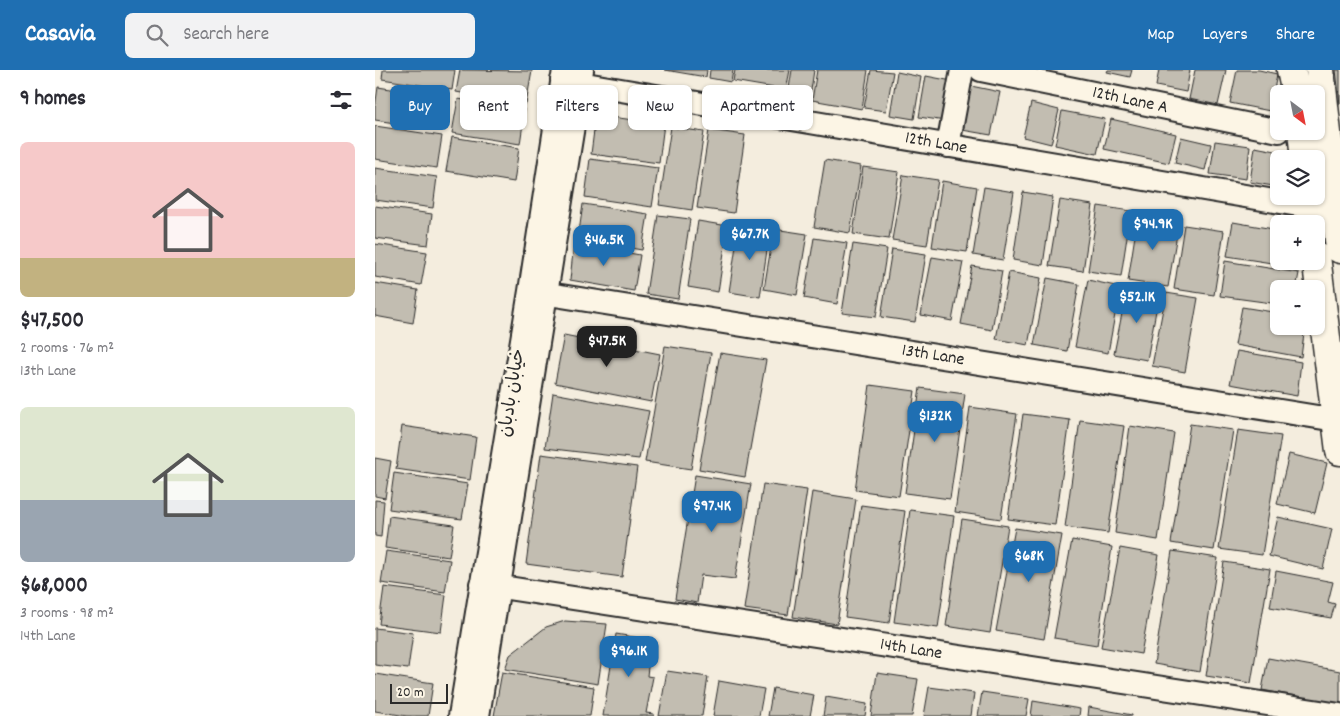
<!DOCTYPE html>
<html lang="en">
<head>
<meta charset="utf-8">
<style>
  body { margin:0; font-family:Dekko,"Playpen Sans Arabic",sans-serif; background:#f2f2f3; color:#2b2b33; height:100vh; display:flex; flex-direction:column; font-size:19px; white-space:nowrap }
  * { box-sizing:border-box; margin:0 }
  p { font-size:16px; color:#7c7c81 }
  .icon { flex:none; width:28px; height:28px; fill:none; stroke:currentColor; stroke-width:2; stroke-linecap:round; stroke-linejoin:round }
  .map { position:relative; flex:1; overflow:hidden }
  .panel { display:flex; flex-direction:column; background:#fff; width:375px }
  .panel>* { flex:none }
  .hud { position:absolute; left:15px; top:15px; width:475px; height:45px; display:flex; gap:10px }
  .needle { width:32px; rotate:148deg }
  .fabs { position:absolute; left:895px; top:15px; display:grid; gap:10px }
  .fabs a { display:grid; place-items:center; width:55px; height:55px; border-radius:8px; background:#fff; box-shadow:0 1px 4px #0004; font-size:25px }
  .scale { position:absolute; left:15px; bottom:12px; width:58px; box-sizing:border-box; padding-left:5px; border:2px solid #2b2b2b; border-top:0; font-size:14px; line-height:18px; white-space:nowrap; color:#2b2b2b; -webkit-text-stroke:4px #fcf5e5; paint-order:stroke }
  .price { position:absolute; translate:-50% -42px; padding:0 11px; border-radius:10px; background:#1f6fb2; color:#fff; font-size:16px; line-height:32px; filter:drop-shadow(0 1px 2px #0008) }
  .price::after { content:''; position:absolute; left:50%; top:30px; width:15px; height:11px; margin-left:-8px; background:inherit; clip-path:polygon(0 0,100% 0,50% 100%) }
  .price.selected { background:#222; color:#fff }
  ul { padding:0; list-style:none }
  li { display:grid; align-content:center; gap:10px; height:265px; padding:0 20px }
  li span { display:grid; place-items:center; height:155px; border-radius:8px; color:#555 }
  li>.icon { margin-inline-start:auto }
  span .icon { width:90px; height:90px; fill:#fffc; stroke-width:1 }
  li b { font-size:21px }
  h2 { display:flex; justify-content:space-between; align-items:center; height:60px; padding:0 20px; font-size:21px }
  .pill { padding:0 18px; border-radius:8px; background:#fff; box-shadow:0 1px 4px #0004; font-size:18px; line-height:45px }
  .pill.selected { background:#1f6fb2; color:#fff }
  header { display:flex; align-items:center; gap:30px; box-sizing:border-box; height:70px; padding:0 25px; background:#1f6fb2; color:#fff }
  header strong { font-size:24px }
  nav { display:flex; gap:28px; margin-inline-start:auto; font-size:18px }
  .search { width:350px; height:45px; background:#f2f2f3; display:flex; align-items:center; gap:12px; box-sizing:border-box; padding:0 18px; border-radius:8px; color:#7c7c81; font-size:19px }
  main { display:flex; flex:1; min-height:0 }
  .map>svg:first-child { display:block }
</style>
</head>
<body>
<header>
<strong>Casavia</strong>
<div class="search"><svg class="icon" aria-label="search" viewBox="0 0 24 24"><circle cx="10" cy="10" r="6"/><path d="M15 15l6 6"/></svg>Search here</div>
<nav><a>Map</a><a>Layers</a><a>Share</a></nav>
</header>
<main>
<section class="panel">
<h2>9 homes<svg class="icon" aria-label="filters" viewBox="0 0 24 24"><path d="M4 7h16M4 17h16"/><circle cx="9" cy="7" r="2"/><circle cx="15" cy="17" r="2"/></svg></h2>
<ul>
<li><span style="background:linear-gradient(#f6c9c9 75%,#c2b280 0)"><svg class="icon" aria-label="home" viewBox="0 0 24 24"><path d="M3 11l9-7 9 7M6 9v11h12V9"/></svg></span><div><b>$47,500</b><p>2 rooms · 76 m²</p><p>13th Lane</p></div></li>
<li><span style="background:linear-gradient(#dfe7d0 60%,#9aa5b1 0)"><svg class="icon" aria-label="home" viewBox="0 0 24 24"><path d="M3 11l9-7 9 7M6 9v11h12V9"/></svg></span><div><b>$68,000</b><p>3 rooms · 98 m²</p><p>14th Lane</p></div></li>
</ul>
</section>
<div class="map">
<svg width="965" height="646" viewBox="0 0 965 646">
  <rect width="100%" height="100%" fill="#f4edde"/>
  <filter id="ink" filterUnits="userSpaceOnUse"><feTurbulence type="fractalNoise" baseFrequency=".02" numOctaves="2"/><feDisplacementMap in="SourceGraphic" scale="10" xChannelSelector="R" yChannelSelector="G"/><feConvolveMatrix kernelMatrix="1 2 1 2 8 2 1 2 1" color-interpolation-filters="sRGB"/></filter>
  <g filter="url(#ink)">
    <path fill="#c2bdb1" stroke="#2b2b2b" d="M8 0H80L77 20 7 9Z
      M85 0 157 1 151 34 81 22Z
      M290 0H332L331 7Z
      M335 0H358L356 12 334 8Z
      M360 0H415L411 20 358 11Z
      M417 0H439L435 27 413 24Z
      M442 0H493L487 39 437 30Z
      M496 0 518 2 511 41 489 38Z
      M733 0H757L755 7 732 2Z
      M784 0H815L811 22 781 16Z
      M820 0H851L843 35 814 29Z
      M862 0H884L902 4 895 41 855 33Z
      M961 0H965V34Z
      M522 2 546 7 539 49 515 45Z
      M551 6 577 11 570 51 544 47Z
      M596 16 625 22 616 65 587 60Z
      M3 17 73 28 67 60 0 50V38Z
      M83 29 150 40 145 74 77 63Z
      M656 33 684 40 676 74 648 67Z
      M687 41 730 49 722 84 680 75Z
      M221 45 289 54 284 93 216 84Z
      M736 49 801 64 794 93 729 79Z
      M0 56 67 66 62 98 0 89Z
      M296 57 329 62 317 140 284 135Z
      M334 60 370 65 359 143 322 138Z
      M77 67 144 78 139 112 71 101Z
      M806 67 836 74 830 100 800 93Z
      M840 71 875 76 871 109 835 104Z
      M880 77 911 83V89H904V117L875 112Z
      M215 89 283 98 277 137 210 127Z
      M450 90 486 96 475 163 439 157Z
      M488 97 524 102 514 169 478 164Z
      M0 98 62 107 58 138 0 130Z
      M528 105 563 110 552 175 517 170Z
      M567 111 602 117 592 182 557 177Z
      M609 117 639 122 628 190 598 185Z
      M648 122 678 127 668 195 638 190Z
      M685 130 718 135 708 201 674 196Z
      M208 134 273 144 267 180 203 169Z
      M0 136 57 144 53 175 0 168Z
      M723 136 756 141 746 206 713 201Z
      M283 145 315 149 303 229 271 224Z
      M763 146 804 152 793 217 753 211Z
      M323 151 353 156 343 222 313 217Z
      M858 152 904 160V191H921L922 197 852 186Z
      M809 155 849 161 839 225 799 219Z
      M364 156 395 160 385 227 354 222Z
      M399 159 432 164 422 225 389 219Z
      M439 168 472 173 462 234 429 228Z
      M199 173 265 185 259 221 195 210Z
      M0 174 52 182 46 215 0 207Z
      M478 174 512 179 501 247 467 243Z
      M517 179 551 184 540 252 506 247Z
      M557 187 588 192 577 251 546 245Z
      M850 191 924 203 921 219H904V234L845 226Z
      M597 196 627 201 617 260 586 254Z
      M634 202 666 208 653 275 621 269Z
      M672 208 704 214 692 281 659 275Z
      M713 210 745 217 733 283 700 277Z
      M0 213 43 220 38 253 0 246Z
      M752 218 784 224 772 290 739 284Z
      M791 223 823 228 810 302 777 296Z
      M867 237 904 243V256H930L926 287 860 275Z
      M189 265 285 284 276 332 180 313Z
      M290 276 336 283 316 399 270 392Z
      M862 281 926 292 922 326 855 314Z
      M345 283 391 290 370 407 324 399Z
      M495 315 540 321 524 426 480 420Z
      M545 318 590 324 575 429 530 423Z
      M178 323 274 341 264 389 170 378Z
      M595 337 642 344 626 449 580 442Z
      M648 344 695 350 680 455 633 449Z
      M705 350 749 356 733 463 690 457Z
      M815 354 858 360 839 480 796 473Z
      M27 356 101 367 95 410 21 399Z
      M755 356 799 363 783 470 740 463Z
      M863 360 906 366 887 485 844 479Z
      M166 384 262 397 247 507 151 494Z
      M914 384 952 393 940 443 902 434Z
      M0 388 16 391 10 428 0 426Z
      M19 403 93 414 87 449 14 439Z
      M320 405 376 414 360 509 326 505 322 533 300 529Z
      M388 414 432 420 413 545 369 539Z
      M437 422 481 429 462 554 418 547Z
      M0 430 9 431 6 467 0 466Z
      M486 435 530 441 514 553 470 547Z
      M535 440 579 446 563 558 519 552Z
      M14 446 79 455 74 487 10 478Z
      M903 447 957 459 948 499 894 486Z
      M587 449 633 456 615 563 571 556Z
      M640 458 687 465 669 569 621 561Z
      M697 470 737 477 722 575 679 568Z
      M745 478 784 485 766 584 726 577Z
      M11 481 75 490 70 522 6 513Z
      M797 481 843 488 825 602 779 594Z
      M849 492 895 499 876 613 831 606Z
      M901 501 958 512 953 532 960 534 956 548 895 537Z
      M9 517 71 525 66 562 4 554Z
      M190 551 232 554 223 614 130 599 135 585 171 557Z
      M0 558 38 563 33 599 0 595Z
      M241 564 276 570 272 606 278 607 271 643 279 644V646H228Z
      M893 588 965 601V634L887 620Z
      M292 601 333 607 327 646H284Z
      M127 602 219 617 215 646H119Z
      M502 603 543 609 537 646H496Z
      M0 604 58 613 53 646H32L0 641Z
      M344 611 389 619 384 646H338Z
      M554 617 599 623 596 646H549Z
      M398 618 439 625 435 646H393Z
      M607 622 654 629 651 646H603Z
      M451 627 492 634 490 646H448Z
      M658 631 705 639 704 646H656Z
      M714 637 757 645V646H713Z"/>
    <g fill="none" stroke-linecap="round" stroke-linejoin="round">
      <defs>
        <path id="street" d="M606 0 904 61
          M187 10 935 137
          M573 76 587 0
          M155 221 961 350
          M106 514 965 645
          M85 646 155 221 189 0
          M103 646 207 0"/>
        <path id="secondary" d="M916 0 921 24
          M945 0 965 179
          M927 61 930 89
          M934 126 937 154
          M941 186 965 381"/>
      </defs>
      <use href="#street" stroke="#2b2b2b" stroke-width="26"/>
      <use href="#secondary" stroke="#2b2b2b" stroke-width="31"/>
      <use href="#street" stroke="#fcf5e5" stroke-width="22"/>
      <use href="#secondary" stroke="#fcf5e5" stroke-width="28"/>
    </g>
  </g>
  <g text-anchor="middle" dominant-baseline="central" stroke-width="5" stroke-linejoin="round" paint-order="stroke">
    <g font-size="18" fill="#2b2b2b" stroke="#fcf5e5">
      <text transform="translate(755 31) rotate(12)">12th Lane A</text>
      <text transform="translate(561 74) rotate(10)">12th Lane</text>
      <text transform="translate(558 286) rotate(9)">13th Lane</text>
      <text transform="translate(138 323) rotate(-81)">خیابان بادبان</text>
      <text transform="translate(536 580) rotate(9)">14th Lane</text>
    </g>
  </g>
</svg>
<div class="fabs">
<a><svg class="needle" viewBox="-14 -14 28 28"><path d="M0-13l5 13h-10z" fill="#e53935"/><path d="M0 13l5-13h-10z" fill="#7c7c81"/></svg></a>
<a><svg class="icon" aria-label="layers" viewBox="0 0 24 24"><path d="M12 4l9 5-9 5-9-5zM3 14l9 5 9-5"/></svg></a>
<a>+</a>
<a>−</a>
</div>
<div class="scale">20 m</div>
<b class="price" style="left:778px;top:181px">$94.9K</b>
<b class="price" style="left:375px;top:191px">$67.7K</b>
<b class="price" style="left:229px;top:197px">$46.5K</b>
<b class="price" style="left:762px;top:254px">$52.1K</b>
<b class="price selected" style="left:232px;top:298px">$47.5K</b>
<b class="price" style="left:560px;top:373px">$132K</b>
<b class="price" style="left:337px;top:463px">$97.4K</b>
<b class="price" style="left:654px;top:513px">$68K</b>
<b class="price" style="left:254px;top:608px">$96.1K</b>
<div class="hud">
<a class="pill selected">Buy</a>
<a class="pill">Rent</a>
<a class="pill">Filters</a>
<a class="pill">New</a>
<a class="pill">Apartment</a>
</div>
</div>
</main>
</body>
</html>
